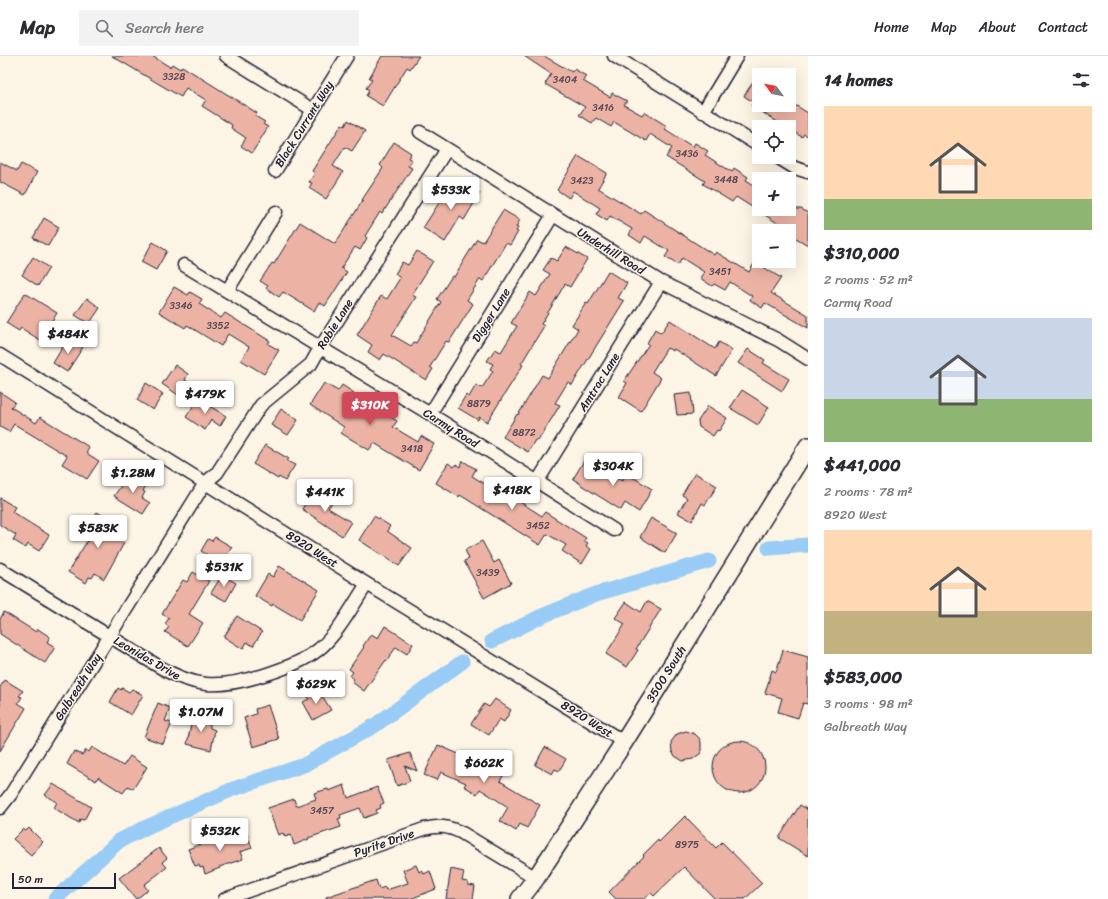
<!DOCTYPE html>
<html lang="en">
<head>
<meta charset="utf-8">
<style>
  body { margin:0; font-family:Sriracha,sans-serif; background:#f2f2f3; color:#2b2b33; height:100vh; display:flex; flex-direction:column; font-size:15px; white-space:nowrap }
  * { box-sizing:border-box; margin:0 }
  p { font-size:13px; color:#7c7c81 }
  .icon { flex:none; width:22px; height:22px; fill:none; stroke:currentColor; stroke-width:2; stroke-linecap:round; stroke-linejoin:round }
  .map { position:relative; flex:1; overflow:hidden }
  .drawer { display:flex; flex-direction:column; background:#fff; width:300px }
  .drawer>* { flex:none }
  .needle { width:26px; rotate:302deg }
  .tools { position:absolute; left:752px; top:12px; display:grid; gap:8px }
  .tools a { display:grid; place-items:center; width:44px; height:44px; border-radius:0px; background:#fff; box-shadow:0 4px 16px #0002; font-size:20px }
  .scale { position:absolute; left:12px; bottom:10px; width:104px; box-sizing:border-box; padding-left:4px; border:2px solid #22223b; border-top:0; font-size:11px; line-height:14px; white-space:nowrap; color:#22223b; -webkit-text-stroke:3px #fcf5e5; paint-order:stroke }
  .price { position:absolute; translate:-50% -34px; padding:0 9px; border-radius:4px; background:#fff; color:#222; font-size:13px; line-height:26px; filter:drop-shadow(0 1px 2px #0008) }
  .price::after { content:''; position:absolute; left:50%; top:24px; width:12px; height:9px; margin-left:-6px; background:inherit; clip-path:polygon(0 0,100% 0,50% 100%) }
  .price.selected { background:#d1495b; color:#fff }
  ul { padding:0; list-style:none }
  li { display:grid; align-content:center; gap:8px; height:212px; padding:0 16px }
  li span { display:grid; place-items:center; height:124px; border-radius:0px; color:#555 }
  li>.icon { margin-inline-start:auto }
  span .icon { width:72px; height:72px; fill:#fffc; stroke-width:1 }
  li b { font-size:17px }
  h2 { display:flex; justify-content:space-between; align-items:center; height:48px; padding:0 16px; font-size:17px }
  header { display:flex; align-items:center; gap:24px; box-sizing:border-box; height:56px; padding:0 20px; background:#fff; border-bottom:1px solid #e1e1e2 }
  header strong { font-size:19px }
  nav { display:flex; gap:22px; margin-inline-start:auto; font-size:14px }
  .search { width:280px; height:36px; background:#f2f2f3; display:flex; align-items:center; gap:10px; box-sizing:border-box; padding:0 14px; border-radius:0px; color:#7c7c81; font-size:15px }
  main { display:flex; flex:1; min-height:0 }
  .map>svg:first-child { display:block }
</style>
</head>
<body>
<header>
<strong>Map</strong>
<div class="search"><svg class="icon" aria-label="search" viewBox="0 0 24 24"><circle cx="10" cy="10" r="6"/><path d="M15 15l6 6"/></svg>Search here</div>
<nav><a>Home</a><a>Map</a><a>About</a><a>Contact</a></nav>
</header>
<main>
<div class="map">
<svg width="808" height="843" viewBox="0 0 808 843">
  <rect width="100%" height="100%" fill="#fcf5e5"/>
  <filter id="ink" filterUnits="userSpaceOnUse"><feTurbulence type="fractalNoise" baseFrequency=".025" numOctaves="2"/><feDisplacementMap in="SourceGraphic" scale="8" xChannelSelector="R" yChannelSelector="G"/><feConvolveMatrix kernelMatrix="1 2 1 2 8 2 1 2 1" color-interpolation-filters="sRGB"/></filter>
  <g filter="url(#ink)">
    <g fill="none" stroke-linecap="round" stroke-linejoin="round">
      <path stroke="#98cbf5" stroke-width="15" d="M769 492 808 489
        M492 585 542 560 596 538 709 505
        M55 843 119 785 149 770 233 733 304 709 374 670 462 606"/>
    </g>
    <path fill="#ecb3a4" stroke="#22223b" d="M112 0H152L170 11 172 8 180 13 182 10 257 57 255 60 265 66 263 68 268 71 252 97 241 90 246 82 231 72 232 69 202 50 206 44 186 32 181 41Z
      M382 0H419L410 13 407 11 383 50 366 40 369 34 366 32 372 24 369 22Z
      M524 0H544L572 16 574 13 586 20 583 25 610 41 612 37 627 45 624 49 642 59 644 56 667 70 665 73 693 91 695 87 708 95 705 99 732 116 734 112 748 121 746 124 759 132V153H801L808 157V189L789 178V175H786L787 173 736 141 732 146 703 128 705 125 666 101 672 92 650 78 646 85 614 66 611 71 596 62 592 67 579 59 585 51 545 28 551 18Z
      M759 16V49H795L808 57V80L804 78 802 81 789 73V71H785L779 67 751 49H758L744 40Z
      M348 64 365 75 352 95 345 91 333 110 343 116 326 143 309 132 312 127 309 126 315 117 312 115 342 68 345 70Z
      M394 86 411 97 408 102 412 104 408 110 412 112 382 158 380 156 365 180 367 182 360 194 355 191 341 212 347 216 325 250 319 246 314 255 283 236 279 241 266 232 268 230 260 225 272 207 274 208 300 166 335 188 363 144H362L383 112 380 109Z
      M578 100 607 117 598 132 641 158 644 154 714 199 716 196 749 216 755 206 781 222 771 237 808 259V272L765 247 762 252 750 244 752 240 730 226 725 234 714 228 712 230 700 222 704 216 682 202 678 209 665 201 669 195 645 180 641 187 629 179 632 173 610 160 607 165 596 158 600 152 573 135 569 142 557 134Z
      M0 106 17 115 21 108 37 116 25 139 0 126Z
      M460 124 480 137 464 164 460 161 445 186 423 172 446 136 451 139Z
      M503 154 520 164 516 171 518 172 516 175 518 176 510 189 506 187 483 225 480 223 467 244 473 248 449 286 446 285 430 311 433 313 426 324 384 298 380 304 368 296 372 289 357 279 381 240 387 243 400 222 395 218 402 206 408 209 417 195 433 205 412 239 416 241 392 279 411 290 414 286 416 287 441 246 437 243 452 220 454 221 477 183 483 186Z
      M44 162 59 171 48 190 33 182Z
      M153 186 167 195 156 214 141 206Z
      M566 191 587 203 570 231 565 228 541 268 544 270 521 308 523 309 487 366 479 361 478 364 458 352 466 339 469 341 476 329 482 332 493 315 490 313 493 308 487 305 495 293 501 296 517 270 511 267 530 236 536 240 550 218 543 214 551 202 557 205Z
      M33 201 49 212 38 230 22 219Z
      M608 215 627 227 618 242 624 245 572 329 568 326 555 347 560 349 538 385 535 384 528 396 503 381 517 358 518 359 542 319 548 322 578 273 572 269 586 247 588 248Z
      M174 231 188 239 190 236 202 243 199 248 221 262 225 257 270 285 268 288 279 294 264 318 241 304 249 291 228 278 221 290 187 269 185 272 159 256Z
      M25 237 57 257 40 284 21 272 19 275 6 267Z
      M87 242 100 252 89 268 75 259Z
      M670 264 715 293 719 286 732 294 716 320 674 293 673 295 667 292 652 316 661 322 641 355 619 341 627 327 624 325 649 288 647 287 655 273 661 277Z
      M68 282 83 291 67 316 53 307Z
      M748 293 765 304 763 307 789 323 782 335 738 307Z
      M175 309 188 318 185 324 202 336 193 349 162 328Z
      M146 327 163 338 153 354 137 344Z
      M324 327 338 335 342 329 354 337 349 345 374 360 378 353 397 365 393 371 418 386 421 380 434 388 419 414 374 387 369 394 341 377 344 371 310 349Z
      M742 334 769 351 758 369 730 352Z
      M0 336 15 346 11 351 36 367 40 361 89 391 86 397 99 405 87 423 62 408 67 400 14 368 9 376 0 371Z
      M691 337 693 358 677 359 674 339Z
      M198 343 226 360 220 370 211 364 205 374 186 361Z
      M708 350 727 362 719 375 717 374 713 380 699 371 698 365Z
      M281 353 298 364 288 379 271 369Z
      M265 389 289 403 287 405 295 409 285 425 279 421 278 423 253 408Z
      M585 403 622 425 626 417 652 433 639 456 625 447 621 454 581 429V428L573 423Z
      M463 405 476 413 472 420 503 439 507 432 520 440 517 444 542 460 545 456 586 482 584 485 588 487 586 490 591 493 582 508 562 495 566 489 547 478 540 489 460 439 459 441 436 427 448 407 454 411 456 408 460 411Z
      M695 417 717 430 705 449 702 447 692 465 678 457 687 442 682 439Z
      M129 418 146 429 143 435 145 436 142 442 150 447 143 458 114 440Z
      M314 433 333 445 328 452 351 466 342 480 302 453Z
      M0 442 15 451 12 456 49 479 39 495 28 488 26 492 13 484 16 479 0 469Z
      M97 456 122 471 116 482 124 487 104 523 95 517 92 522 89 521 86 527 68 516 89 482 83 479Z
      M374 460 390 470 387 475 412 492 399 510 359 484Z
      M651 462 677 477 665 497 640 481Z
      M215 481 232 491 221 508 201 495 208 483 212 485Z
      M482 485 494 507 499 504 511 527 484 542 464 505 469 503 465 494Z
      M279 510 319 534 300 564 273 548 272 550 255 540 268 518 273 521Z
      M193 516 209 525 189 558 203 567 188 590 165 576 169 571 165 568 169 562 162 558 183 524 187 526Z
      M222 519 236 527 226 545 211 537Z
      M647 545 661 553 636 593 638 594 627 611 606 598 625 568 615 562 626 546 641 556Z
      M4 556 36 576 38 573 50 581 47 586 55 591 45 607 0 578V563Z
      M237 560 262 576 253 590 247 586 243 593 224 581Z
      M385 570 413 588 407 598 396 591 387 605 386 604 364 635 352 626 354 623 350 620 353 616 349 613 364 591 363 590 371 578 378 582Z
      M783 594 808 601V648L803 647 798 662 778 656 782 642 765 637 772 614 776 616Z
      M5 624 23 635 19 640 22 641 18 647 26 652 0 695V631Z
      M118 632 121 634 122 632 129 636 132 633 143 639 131 659 110 646Z
      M318 633 331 654 313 664 303 646 309 643 307 639Z
      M495 643 511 654 504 666 499 663 489 679 471 668 484 648 489 651Z
      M158 647 170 652 165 665 172 667 163 688 144 681Z
      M268 649 279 683 253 691 244 662 256 658 255 653Z
      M193 659 208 662 207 668 210 669V672L215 674 211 694 187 688Z
      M686 675 695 678 699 682 701 686V697L693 703 683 705 675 700 672 696 671 686 677 678Z
      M713 711a26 26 0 1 1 52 0a26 26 0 1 1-52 0Z
      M438 689 479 707 483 700 506 715 500 725 540 749 527 772 520 768 516 775 500 765 508 751 480 733 477 738 464 730 466 727 441 716 437 724 424 719Z
      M92 691 123 710 130 700 147 711 133 733 128 730 123 737 98 721 96 725 67 708 74 695 82 699 86 694 89 696Z
      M545 691 566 703 559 715 555 713 552 718 535 709Z
      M410 697 417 715 405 710 410 725 397 730 388 704Z
      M53 728 91 751 84 764 80 763 79 767 54 752 57 746 45 739Z
      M344 729 348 742 377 731 384 747 380 749 381 752 376 754 377 757 364 762 360 752 340 759 341 762 338 763 341 771 308 782 309 783 294 789 291 779 285 781 283 777 278 779 268 752 294 743 296 750 316 743 314 737 328 733 329 735Z
      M800 749 808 754V800L779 782Z
      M685 760 716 792 722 786 762 827 745 843H715L684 811 654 840 651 837 644 843H616L609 836 644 800 643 799 658 784 659 786Z
      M29 772 43 786 31 799 13 783 23 773 26 775Z
      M246 775 252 792 240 796 243 803 219 811 220 812 205 818 203 811 200 812 199 809 195 810 188 793 210 785 211 787Z
      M159 792 167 802 162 806 167 811 144 829 148 834 136 843 119 822Z
      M416 809 419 816 422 814 424 818 430 815 436 833 410 843H326V841L376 824 379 833 385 831 386 834 408 827 403 814Z
      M451 813 464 816 462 825 468 826V829L475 830 473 843H446Z"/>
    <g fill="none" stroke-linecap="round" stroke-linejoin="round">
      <defs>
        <path id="street" d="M226 0 313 54
          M614 0 759 90
          M703 56 737 0
          M420 76 661 226 778 284 808 303
          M777 101 795 112 808 116
          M275 115 347 0
          M184 209 430 358 614 474
          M227 235 276 156
          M0 299 367 528 624 686
          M430 358 553 159
          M537 426 661 226
          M0 513 158 610C173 619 188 626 206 628 235 631 295 612 318 594 339 577 352 550 367 528
          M0 752 11 738 205 427 217 417 261 349 311 308 320 292 447 93
          M225 843 424 773C439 769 448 770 462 777L536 822"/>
        <path id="secondary" d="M520 843 536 822 624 686 808 390"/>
      </defs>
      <use href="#street" stroke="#22223b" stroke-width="15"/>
      <use href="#secondary" stroke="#22223b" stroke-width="20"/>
      <use href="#street" stroke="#fcf5e5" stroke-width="12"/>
      <use href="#secondary" stroke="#fcf5e5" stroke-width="17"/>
    </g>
  </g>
  <g text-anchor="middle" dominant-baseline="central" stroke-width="3" stroke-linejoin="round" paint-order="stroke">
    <g font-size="10" fill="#544655">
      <text x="174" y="21">3328</text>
      <text x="565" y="24">3404</text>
      <text x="603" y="52">3416</text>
      <text x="687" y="98">3436</text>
      <text x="726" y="124">3448</text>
      <text x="582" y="125">3423</text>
      <text x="720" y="216">3451</text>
      <text x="181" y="250">3346</text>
      <text x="218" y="270">3352</text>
      <text x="479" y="348">8879</text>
      <text x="524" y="377">8872</text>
      <text x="412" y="393">3418</text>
      <text x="538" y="470">3452</text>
      <text x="488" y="517">3439</text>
      <text x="322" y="755">3457</text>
      <text x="687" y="789">8975</text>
    </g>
    <g font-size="12" fill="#22223b" stroke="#fcf5e5">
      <text transform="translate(304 68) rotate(-58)">Black Currant Way</text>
      <text transform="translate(611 195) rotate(32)">Underhill Road</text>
      <text transform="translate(491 259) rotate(-58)">Digger Lane</text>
      <text transform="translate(335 268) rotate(-58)">Robie Lane</text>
      <text transform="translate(599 326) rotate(-58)">Amtrac Lane</text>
      <text transform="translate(451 372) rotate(32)">Carmy Road</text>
      <text transform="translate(312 493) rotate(32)">8920 West</text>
      <text transform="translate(147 602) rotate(30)">Leonidas Drive</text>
      <text transform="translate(666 618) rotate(-58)">3500 South</text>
      <text transform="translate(78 631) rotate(-58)">Galbreath Way</text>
      <text transform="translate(587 663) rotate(32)">8920 West</text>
      <text transform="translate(384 787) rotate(-19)">Pyrite Drive</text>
    </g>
  </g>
</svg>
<div class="tools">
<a><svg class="needle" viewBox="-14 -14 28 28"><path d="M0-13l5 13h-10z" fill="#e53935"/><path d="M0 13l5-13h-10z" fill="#7c7c81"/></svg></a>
<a><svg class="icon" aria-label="locate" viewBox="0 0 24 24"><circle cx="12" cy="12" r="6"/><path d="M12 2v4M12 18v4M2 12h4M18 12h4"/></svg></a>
<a>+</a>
<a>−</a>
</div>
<div class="scale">50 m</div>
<b class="price" style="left:451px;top:155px">$533K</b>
<b class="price" style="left:68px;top:299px">$484K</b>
<b class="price" style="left:205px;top:359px">$479K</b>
<b class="price selected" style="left:370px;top:370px">$310K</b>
<b class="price" style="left:613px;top:431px">$304K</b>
<b class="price" style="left:133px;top:438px">$1.28M</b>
<b class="price" style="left:512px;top:455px">$418K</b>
<b class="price" style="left:325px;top:457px">$441K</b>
<b class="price" style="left:98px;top:493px">$583K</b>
<b class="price" style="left:224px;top:532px">$531K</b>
<b class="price" style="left:316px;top:649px">$629K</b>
<b class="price" style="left:201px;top:677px">$1.07M</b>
<b class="price" style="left:484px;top:728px">$662K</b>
<b class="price" style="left:220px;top:796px">$532K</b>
</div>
<section class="drawer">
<h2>14 homes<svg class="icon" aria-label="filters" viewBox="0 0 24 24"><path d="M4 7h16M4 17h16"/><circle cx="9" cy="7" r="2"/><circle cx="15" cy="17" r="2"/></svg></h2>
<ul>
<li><span style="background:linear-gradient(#ffd9b3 75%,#8fb573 0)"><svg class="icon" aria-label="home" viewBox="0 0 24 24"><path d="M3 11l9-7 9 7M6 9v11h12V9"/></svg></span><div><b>$310,000</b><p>2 rooms · 52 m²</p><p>Carmy Road</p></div></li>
<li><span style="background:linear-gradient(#c9d6e8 65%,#8fb573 0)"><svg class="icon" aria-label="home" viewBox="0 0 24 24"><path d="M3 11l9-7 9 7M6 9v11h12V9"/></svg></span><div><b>$441,000</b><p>2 rooms · 78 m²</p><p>8920 West</p></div></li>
<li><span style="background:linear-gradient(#ffd9b3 65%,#c2b280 0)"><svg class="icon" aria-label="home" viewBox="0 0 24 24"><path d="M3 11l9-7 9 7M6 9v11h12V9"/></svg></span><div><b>$583,000</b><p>3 rooms · 98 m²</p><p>Galbreath Way</p></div></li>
</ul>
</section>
</main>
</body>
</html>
